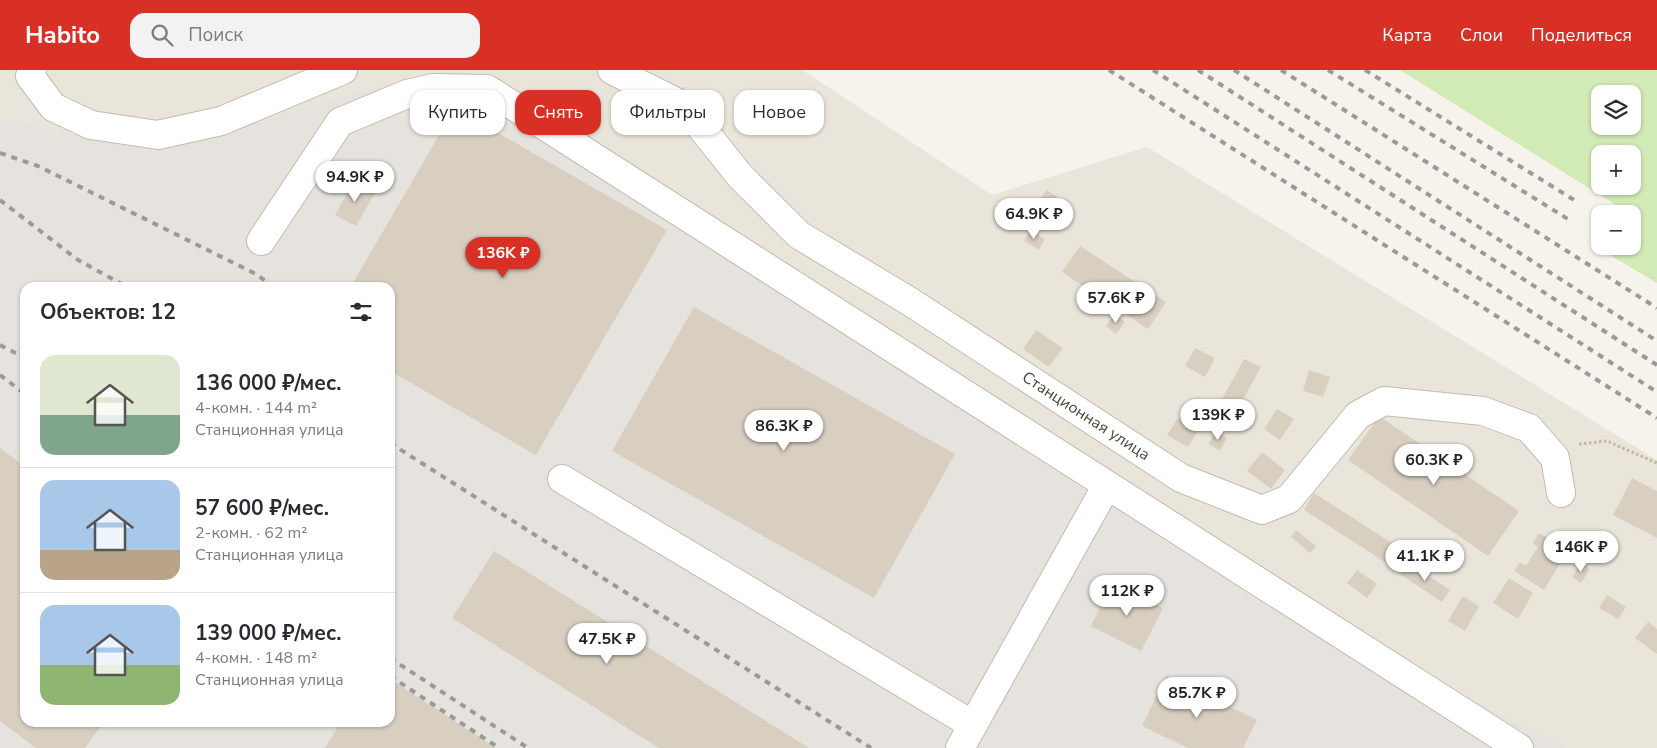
<!DOCTYPE html>
<html lang="ru">
<head>
<meta charset="utf-8">
<style>
  body { margin:0; font-family:"Nunito Sans",sans-serif; background:#f2f2f3; color:#2b2b33; height:100vh; display:flex; flex-direction:column; font-size:19px; white-space:nowrap }
  * { box-sizing:border-box; margin:0 }
  p { font-size:16px; color:#7c7c81 }
  .icon { flex:none; width:28px; height:28px; fill:none; stroke:currentColor; stroke-width:2; stroke-linecap:round; stroke-linejoin:round }
  .map { position:relative; flex:1; overflow:hidden }
  .drawer { position:absolute; left:20px; top:212px; width:375px; height:445px; display:flex; flex-direction:column; background:#fff; border-radius:15px; box-shadow:0 1px 4px #0004 }
  .drawer>* { flex:none }
  .banner { position:absolute; left:410px; top:20px; width:475px; height:45px; display:flex; gap:10px }
  .buttons { position:absolute; left:1591px; top:15px; display:grid; gap:10px }
  .buttons a { display:grid; place-items:center; width:50px; height:50px; border-radius:10px; background:#fff; box-shadow:0 1px 4px #0004; font-size:25px }
  .price { position:absolute; translate:-50% -42px; padding:0 11px; border-radius:18px; background:#fff; color:#222; font-size:16px; line-height:32px; filter:drop-shadow(0 1px 2px #0008) }
  .price::after { content:''; position:absolute; left:50%; top:30px; width:15px; height:11px; margin-left:-8px; background:inherit; clip-path:polygon(0 0,100% 0,50% 100%) }
  .price.current { background:#d93025; color:#fff }
  ul { padding:0; list-style:none }
  li { display:flex; align-items:center; gap:15px; height:125px; padding:0 20px }
  li+li { border-top:1px solid #e1e1e2 }
  li span { display:grid; place-items:center; flex:none; width:140px; height:100px; border-radius:15px; color:#555 }
  li>.icon { margin-inline-start:auto }
  span .icon { width:60px; height:60px; fill:#fffc; stroke-width:1 }
  li b { font-size:21px }
  h2 { display:flex; justify-content:space-between; align-items:center; height:60px; padding:0 20px; font-size:21px }
  .tag { padding:0 18px; border-radius:15px; background:#fff; box-shadow:0 1px 4px #0004; font-size:18px; line-height:45px }
  .tag.current { background:#d93025; color:#fff }
  header { display:flex; align-items:center; gap:30px; box-sizing:border-box; height:70px; padding:0 25px; background:#d93025; color:#fff }
  header strong { font-size:24px }
  nav { display:flex; gap:28px; margin-inline-start:auto; font-size:18px }
  .search { width:350px; height:45px; background:#f2f2f3; display:flex; align-items:center; gap:12px; box-sizing:border-box; padding:0 18px; border-radius:15px; color:#7c7c81; font-size:19px }
  .map>svg:first-child { display:block }
</style>
</head>
<body>
<header>
<strong>Habito</strong>
<div class="search"><svg class="icon" aria-label="search" viewBox="0 0 24 24"><circle cx="10" cy="10" r="6"/><path d="M15 15l6 6"/></svg>Поиск</div>
<nav><a>Карта</a><a>Слои</a><a>Поделиться</a></nav>
</header>
<div class="map">
<svg width="1657" height="678" viewBox="0 0 1657 678">
  <rect width="100%" height="100%" fill="#f6f3ec"/>
  <path fill="#eae5da" d="M0 0H802L992 125 1147 77 1657 390V678H1568L1457 622 392 12 153 81 0 48Z"/>
  <path fill="#e6e2dd" fill-rule="evenodd" d="M480 3 1457 622 1568 678H0V48L153 81 392 12ZM25 218H390V652H25Z"/>
  <path fill="#d2eab5" fill-rule="evenodd" d="M1400 0H1657V213L1600 179 1602 176H1632V144H1623L1624 140ZM1600 24H1632V56H1600ZM1600 84H1632V116H1600Z"/>
  <path fill="#d8cfc1" d="M455 38 667 160 536 385 390 301V218H350Z
    M355 109 376 121 356 156 335 145Z
    M1047 120 1064 132 1048 153 1031 140Z
    M1030 160 1045 169 1039 180 1024 171Z
    M1080 176 1166 232 1148 259 1062 202Z
    M694 237 955 384 874 528 612 381Z
    M1115 244 1125 252 1116 264 1106 256Z
    M1036 260 1063 278 1049 297 1023 279Z
    M1195 278 1215 288 1205 307 1185 296Z
    M1244 289 1261 297 1230 353 1214 344Z
    M1309 300 1330 307 1323 327 1303 321Z
    M1277 339 1294 349 1280 370 1264 359Z
    M1379 346 1519 441 1488 486 1348 390Z
    M1178 348 1198 361 1188 377 1167 365Z
    M1216 361 1227 368 1220 381 1208 374Z
    M0 378 25 397V652H104L85 678H36L0 651Z
    M1262 382 1285 400 1271 419 1247 401Z
    M1632 408 1657 421V468L1613 445Z
    M1314 423 1395 475 1385 492 1304 440Z
    M1296 460 1316 476 1310 483 1291 467Z
    M1539 463 1568 480 1544 520 1514 501 1520 492 1526 496 1538 477 1533 474Z
    M494 481 809 678H659L452 548Z
    M1408 492 1450 520 1442 532 1400 504Z
    M1581 493 1590 499 1581 513 1572 507Z
    M1357 500 1377 514 1367 528 1347 513Z
    M1509 508 1533 523 1518 549 1493 533Z
    M1113 512 1163 538 1141 581 1091 556Z
    M1607 525 1626 537 1618 549 1599 538Z
    M1463 526 1479 536 1465 561 1448 551Z
    M1648 552 1657 559V584L1635 568Z
    M1166 606 1257 650 1243 678H1188L1142 656Z
    M390 609 496 678H325L341 652H390Z"/>
  <g fill="none" stroke-linecap="round" stroke-linejoin="round">
    <defs>
      <path id="minor" d="M32 0 30 6 53 37 91 55 158 65 221 51 343 0
        M612 0 684 36 740 106 799 165 909 231 1181 408 1262 440 1289 429 1358 345 1384 331 1483 341 1529 358 1555 388 1561 423
        M261 171 340 52 407 24 433 18 487 19 1519 678
        M562 409 973 655 1107 415
        M960 678 973 655"/>
    </defs>
    <use href="#minor" stroke="#c2bbae" stroke-width="30"/>
    <path stroke="#c4b79f" stroke-width="3" stroke-dasharray="2.5 2.5" stroke-linecap="butt" d="M1579 374 1607 371 1657 393"/>
    <use href="#minor" stroke="#fff" stroke-width="28"/>
    <path stroke="#9a9a9a" stroke-width="4" stroke-dasharray="6 6" stroke-linecap="butt" d="M1109 0 1657 348
      M1153 0 1657 322
      M1198 0 1657 295
      M1234 0 1657 271
      M1281 0 1657 238
      M1328 0 1571 151
      M1365 0 1579 133
      M0 83 38 96 252 202 277 218
      M0 130 78 190 129 218
      M0 275 25 288
      M0 305 25 324
      M390 373 871 678
      M390 588 528 678
      M390 606 499 678"/>
  </g>
  <g text-anchor="middle" dominant-baseline="central" stroke-width="4.5" stroke-linejoin="round" paint-order="stroke">
    <g font-size="16" fill="#4b4439" stroke="#fff">
      <text transform="translate(1086 346) rotate(33)">Станционная улица</text>
    </g>
  </g>
</svg>
<div class="buttons">
<a><svg class="icon" aria-label="layers" viewBox="0 0 24 24"><path d="M12 4l9 5-9 5-9-5zM3 14l9 5 9-5"/></svg></a>
<a>+</a>
<a>−</a>
</div>
<b class="price" style="left:355px;top:133px">94.9K ₽</b>
<b class="price" style="left:1034px;top:170px">64.9K ₽</b>
<b class="price current" style="left:503px;top:209px">136K ₽</b>
<b class="price" style="left:1116px;top:254px">57.6K ₽</b>
<b class="price" style="left:1218px;top:371px">139K ₽</b>
<b class="price" style="left:784px;top:382px">86.3K ₽</b>
<b class="price" style="left:1434px;top:416px">60.3K ₽</b>
<b class="price" style="left:1581px;top:503px">146K ₽</b>
<b class="price" style="left:1425px;top:512px">41.1K ₽</b>
<b class="price" style="left:1127px;top:547px">112K ₽</b>
<b class="price" style="left:607px;top:595px">47.5K ₽</b>
<b class="price" style="left:1197px;top:649px">85.7K ₽</b>
<div class="banner">
<a class="tag">Купить</a>
<a class="tag current">Снять</a>
<a class="tag">Фильтры</a>
<a class="tag">Новое</a>
</div>
<section class="drawer">
<h2>Объектов: 12<svg class="icon" aria-label="filters" viewBox="0 0 24 24"><path d="M4 7h16M4 17h16"/><circle cx="9" cy="7" r="2"/><circle cx="15" cy="17" r="2"/></svg></h2>
<ul>
<li><span style="background:linear-gradient(#dfe7d0 60%,#7fa58c 0)"><svg class="icon" aria-label="home" viewBox="0 0 24 24"><path d="M3 11l9-7 9 7M6 9v11h12V9"/></svg></span><div><b>136 000 ₽/мес.</b><p>4-комн. · 144 m²</p><p>Станционная улица</p></div></li>
<li><span style="background:linear-gradient(#a9c7e8 70%,#b9a48a 0)"><svg class="icon" aria-label="home" viewBox="0 0 24 24"><path d="M3 11l9-7 9 7M6 9v11h12V9"/></svg></span><div><b>57 600 ₽/мес.</b><p>2-комн. · 62 m²</p><p>Станционная улица</p></div></li>
<li><span style="background:linear-gradient(#a9c7e8 60%,#8fb573 0)"><svg class="icon" aria-label="home" viewBox="0 0 24 24"><path d="M3 11l9-7 9 7M6 9v11h12V9"/></svg></span><div><b>139 000 ₽/мес.</b><p>4-комн. · 148 m²</p><p>Станционная улица</p></div></li>
</ul>
</section>
</div>
</body>
</html>
